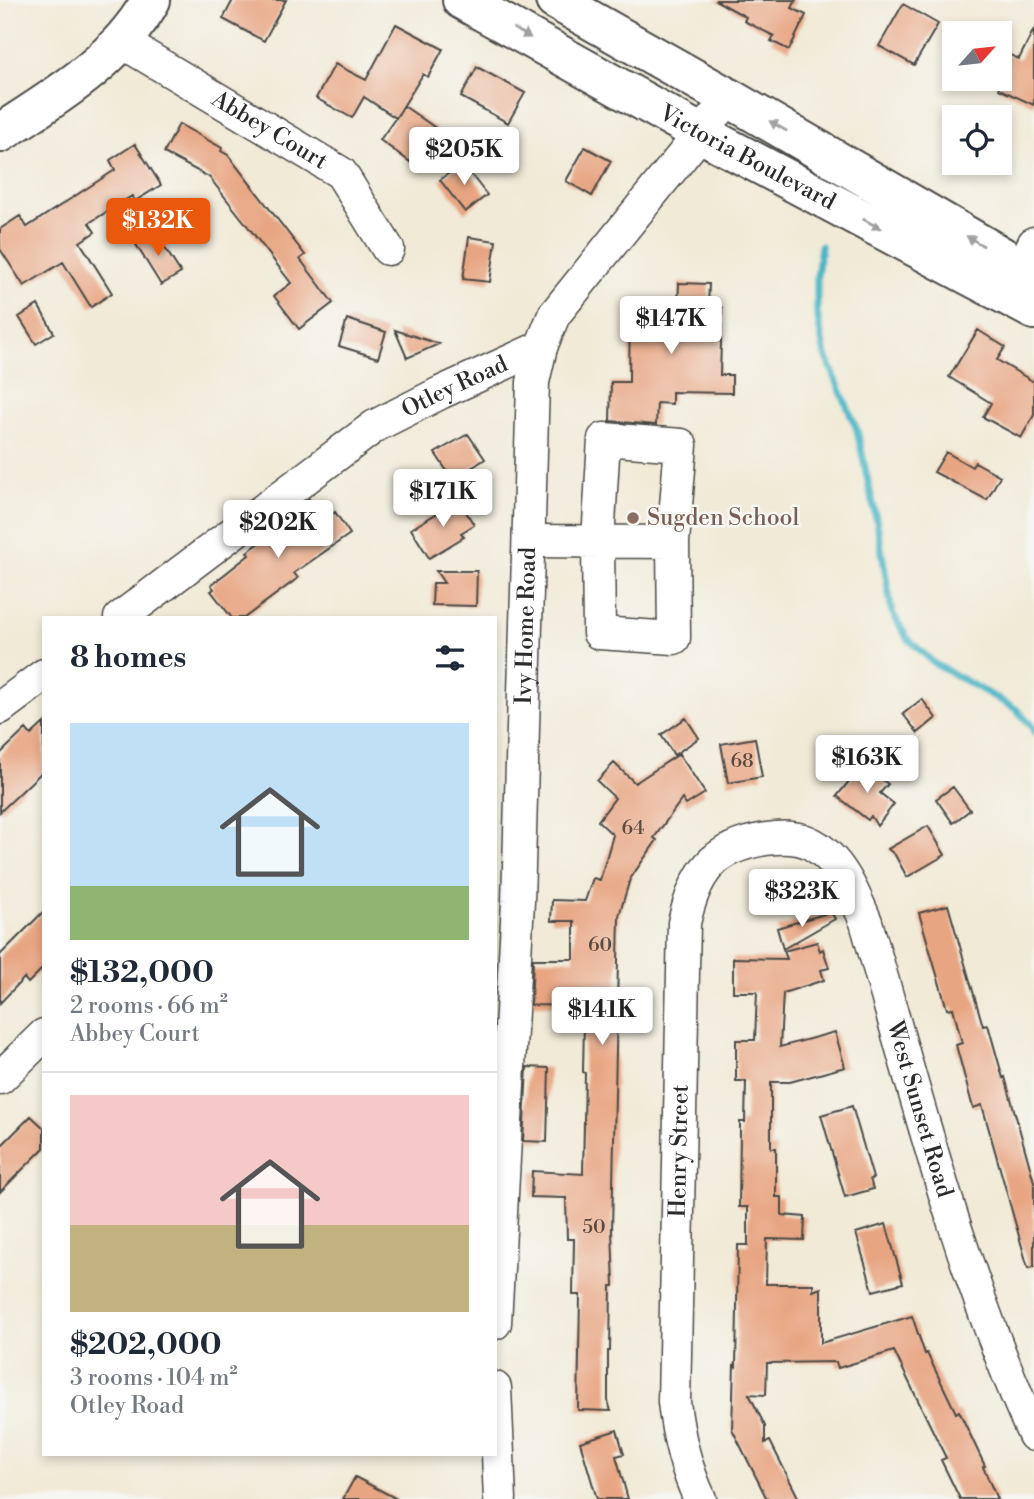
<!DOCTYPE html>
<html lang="en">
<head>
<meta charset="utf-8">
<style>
  body { margin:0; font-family:"Libre Bodoni",serif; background:#f6f6f7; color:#1f2937; height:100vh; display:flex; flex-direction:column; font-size:26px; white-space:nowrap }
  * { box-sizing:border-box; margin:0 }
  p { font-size:23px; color:#747a83 }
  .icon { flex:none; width:38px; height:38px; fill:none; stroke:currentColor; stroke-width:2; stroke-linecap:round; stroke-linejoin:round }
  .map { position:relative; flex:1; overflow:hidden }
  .sheet { position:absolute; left:42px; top:616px; width:455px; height:840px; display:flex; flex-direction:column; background:#fff; border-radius:0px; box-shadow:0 4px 10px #0003 }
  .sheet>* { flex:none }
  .needle { width:46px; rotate:63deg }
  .tools { position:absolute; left:942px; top:21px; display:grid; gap:14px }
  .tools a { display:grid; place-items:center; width:70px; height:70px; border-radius:0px; background:#fff; box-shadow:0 4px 10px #0003; font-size:35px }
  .price { position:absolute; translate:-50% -60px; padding:0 16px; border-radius:7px; background:#fff; color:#222; font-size:23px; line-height:46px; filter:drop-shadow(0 2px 4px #0008) }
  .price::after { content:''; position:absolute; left:50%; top:42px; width:21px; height:16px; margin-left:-10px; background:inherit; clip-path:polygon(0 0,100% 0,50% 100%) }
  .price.current { background:#ea580c; color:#fff }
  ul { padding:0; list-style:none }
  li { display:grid; align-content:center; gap:14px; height:371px; padding:0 28px }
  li+li { border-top:2px solid #e0e1e3 }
  li span { display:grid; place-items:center; height:217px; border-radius:0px; color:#555 }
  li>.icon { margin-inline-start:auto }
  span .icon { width:126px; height:126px; fill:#fffc; stroke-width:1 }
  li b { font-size:30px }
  h2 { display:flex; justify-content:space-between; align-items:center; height:84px; padding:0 28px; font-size:30px }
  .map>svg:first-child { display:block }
</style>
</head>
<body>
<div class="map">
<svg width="1034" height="1499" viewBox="0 0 1034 1499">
  <rect width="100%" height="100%" fill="#f6f6f2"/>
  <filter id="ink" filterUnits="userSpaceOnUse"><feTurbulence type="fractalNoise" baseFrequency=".0143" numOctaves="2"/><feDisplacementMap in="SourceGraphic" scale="14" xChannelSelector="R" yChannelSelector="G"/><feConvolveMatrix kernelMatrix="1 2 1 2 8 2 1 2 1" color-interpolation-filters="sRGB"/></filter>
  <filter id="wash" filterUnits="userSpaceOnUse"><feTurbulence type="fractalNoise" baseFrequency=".00686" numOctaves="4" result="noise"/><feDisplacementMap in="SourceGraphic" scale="28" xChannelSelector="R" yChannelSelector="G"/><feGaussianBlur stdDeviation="1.57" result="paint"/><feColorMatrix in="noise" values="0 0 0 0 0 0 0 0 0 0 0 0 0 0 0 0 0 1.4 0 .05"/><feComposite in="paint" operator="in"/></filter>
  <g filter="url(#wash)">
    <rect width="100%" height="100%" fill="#f1ead7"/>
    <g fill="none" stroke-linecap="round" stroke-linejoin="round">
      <path stroke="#49b5c5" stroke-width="7" d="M821 246 817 276V313L824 351 857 430 877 523 892 612 907 638 935 664 1016 709 1030 724 1034 732"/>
    </g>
    <g id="blocks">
      <path fill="#e8a582" d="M233 0H286L264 41 223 19Z
        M715 0H796L792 8 806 15 789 50 771 41 774 36 744 21 746 17Z
        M903 4 938 24 914 65 879 46Z
        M396 24 443 49 428 77 423 74 396 118 364 97 352 118 316 98 335 64 366 80Z
        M1034 29V105L999 89V64L1005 53 1019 59Z
        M477 67 525 93 508 123 461 97Z
        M404 106 437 129 413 164 380 140Z
        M179 124 222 148 221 151 228 155 305 255 300 259 333 303 299 329 274 296 291 283 246 224 209 177 164 153Z
        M135 144 161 185 135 201 132 196 89 223 95 232 80 242 112 293 91 307 63 262 24 286 0 249V229L20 216 27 227 115 170 110 160Z
        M585 147 611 161 592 196 566 181Z
        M462 163 487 195 465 212 440 180Z
        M154 231 181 273 161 285 135 243Z
        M469 237 496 241 490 282 463 279Z
        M679 283 709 284 708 308H722L720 375H732V393L672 392V404L657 403 656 425 610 421 611 382H629L630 305 678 306Z
        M38 305 54 333 36 344 19 317Z
        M347 319 386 332 378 358 339 346Z
        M395 330 439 344 407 358Z
        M978 330 1005 347 997 360 1034 382V415L1021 438 983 417 991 403 949 377Z
        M468 434 485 459 453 480 435 453Z
        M946 452 972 467 975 462 1000 476 987 500 934 472Z
        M309 499 324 520 335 512 350 534 294 573 298 578 244 618H232L211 591 214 589 211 585 249 555 247 552 287 523 284 518Z
        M459 500 474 525 461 533 464 537 429 558 411 529Z
        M436 571H477L476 606 432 605 433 583H444Z
        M922 699 936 718 918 733 903 714Z
        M686 718 699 738 674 755 661 735Z
        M44 723V770L0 812V754L26 729 31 735Z
        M755 738 762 777 728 783 721 744Z
        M679 754 705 793 686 805 682 799 654 838 657 840 630 879 619 916 612 1230 614 1286H611L610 1351H608V1401L611 1411 578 1410 580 1295H573L574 1239H567L566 1198 531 1197 532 1171 583 1174 585 1073 583 1072 584 1022 575 1021V1006L531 1005 533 959H574V921H551L552 900 585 901 593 878 600 880 613 835 598 821 615 798 597 781 614 763 635 783Z
        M863 764 888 784 880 793 894 804 877 826 871 816 868 820 837 796Z
        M953 787 970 810 953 823 936 799Z
        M928 826 945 855 907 877 895 855 888 849Z
        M948 905 983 1026 988 1025 1003 1078 1005 1077 1034 1182V1267L1028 1268 982 1105 973 1108 956 1045 962 1043 953 1008 947 1009 919 913Z
        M44 911V967L28 983 24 978 0 1003V955Z
        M831 912 835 919 783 949 777 928Z
        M817 942 820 951 823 949 829 968 821 970 824 980 783 993 780 1047 835 1032 845 1067 790 1082H771V1148H776V1197H782V1215L805 1217 804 1240 767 1239 766 1284H813V1291L821 1288V1343L912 1316 925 1354 927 1353 956 1413 959 1411 985 1466 983 1467 997 1499H960L941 1460 946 1458 894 1351 838 1368 836 1362 767 1363 766 1395 749 1394 765 1426V1443L770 1441 799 1499H767L732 1429 734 1364 736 1368 738 1245H748V1207H739L740 1131V1122H745L746 1081H736V1040H755L757 992H733V958L787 959 784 951Z
        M527 1067 549 1068 547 1142 523 1141Z
        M852 1106 873 1178 870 1179 873 1189 845 1197 821 1115Z
        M31 1116 44 1128V1148L0 1192V1147Z
        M886 1224 903 1283 873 1291 856 1233Z
        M617 1430 624 1454 616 1456 628 1499H597L580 1442Z
        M355 1477 397 1499H343Z"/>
    </g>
  </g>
  <g filter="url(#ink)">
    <use href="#blocks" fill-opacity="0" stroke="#494845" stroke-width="2"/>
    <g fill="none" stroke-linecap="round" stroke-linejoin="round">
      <defs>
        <g id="minor">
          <path id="s1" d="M122 42 341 173 388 249"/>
          <path d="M1012 289 1034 243"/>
          <path d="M529 541 673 542 674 638 599 633 598 541 604 439 681 445 673 542"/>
          <path id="s2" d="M120 618 375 426 442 392 541 347 554 315 729 98"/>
          <path d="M0 708 44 675"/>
          <path d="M0 1078 44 1035"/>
          <path id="s3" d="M495 1323 518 901 533 382 541 347"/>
          <path d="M495 1388 500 1499"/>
          <path id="s4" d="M700 1499C685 1467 678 1437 674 1402L684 923C695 874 712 847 766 839 781 837 798 836 812 844 841 860 854 894 866 922 916 1095 960 1271 1034 1435"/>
        </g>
        <g id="major">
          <path id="s5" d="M462 0 702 134 1034 310"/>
          <path d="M555 0 729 98 1034 275"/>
          <path d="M0 133C57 96 117 61 151 0"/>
        </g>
      </defs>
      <use href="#minor" stroke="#494845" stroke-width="35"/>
      <use href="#major" stroke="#494845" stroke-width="42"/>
      <use href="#minor" stroke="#fff" stroke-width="32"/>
      <use href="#major" stroke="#fff" stroke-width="38"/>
    </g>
    <defs><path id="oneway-solid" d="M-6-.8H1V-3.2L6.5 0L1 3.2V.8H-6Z" transform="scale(1.75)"/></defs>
    <g fill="#a0a0a0">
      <use href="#oneway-solid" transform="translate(522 33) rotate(29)"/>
      <use href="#oneway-solid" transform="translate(778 126) rotate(-150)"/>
      <use href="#oneway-solid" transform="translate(872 224) rotate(28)"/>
      <use href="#oneway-solid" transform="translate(975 241) rotate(-150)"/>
    </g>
  </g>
  <circle fill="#8d6e63" stroke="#f6f6f2" stroke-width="2.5" cx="633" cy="518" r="7"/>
  <g text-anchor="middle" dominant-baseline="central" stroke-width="5" stroke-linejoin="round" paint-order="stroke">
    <g font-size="19" fill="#5a4a41">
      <text x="742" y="761">68</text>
      <text x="633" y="828">64</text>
      <text x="600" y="945">60</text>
      <text x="594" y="1227">50</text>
    </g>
    <g font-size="23" fill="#2b2b2b" stroke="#f6f6f2">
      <text stroke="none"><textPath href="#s1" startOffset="172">Abbey Court</textPath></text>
      <text stroke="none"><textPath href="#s5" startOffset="326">Victoria Boulevard</textPath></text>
      <text stroke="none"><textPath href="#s2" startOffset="408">Otley Road</textPath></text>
      <text stroke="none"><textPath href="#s3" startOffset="698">Ivy Home Road</textPath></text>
      <text stroke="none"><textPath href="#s4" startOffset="1046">West Sunset Road</textPath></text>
      <text stroke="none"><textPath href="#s4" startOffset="352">Henry Street</textPath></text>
    </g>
    <g font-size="23" fill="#785e54" stroke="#f6f6f2" text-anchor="start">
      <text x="647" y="518">Sugden School</text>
    </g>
  </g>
</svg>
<div class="tools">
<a><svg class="needle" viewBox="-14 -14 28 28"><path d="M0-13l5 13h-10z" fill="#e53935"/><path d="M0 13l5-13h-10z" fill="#747a83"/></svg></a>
<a><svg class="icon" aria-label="locate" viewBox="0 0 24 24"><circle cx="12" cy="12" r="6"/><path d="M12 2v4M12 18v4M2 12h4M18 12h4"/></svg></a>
</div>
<b class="price" style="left:464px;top:187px">$205K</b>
<b class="price current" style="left:158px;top:258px">$132K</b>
<b class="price" style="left:671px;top:356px">$147K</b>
<b class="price" style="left:443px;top:529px">$171K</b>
<b class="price" style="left:278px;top:560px">$202K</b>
<b class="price" style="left:867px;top:795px">$163K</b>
<b class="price" style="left:802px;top:929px">$323K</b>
<b class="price" style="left:602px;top:1047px">$141K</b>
<section class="sheet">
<h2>8 homes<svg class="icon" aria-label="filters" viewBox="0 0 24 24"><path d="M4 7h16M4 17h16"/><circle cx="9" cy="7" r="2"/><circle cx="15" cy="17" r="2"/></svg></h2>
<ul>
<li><span style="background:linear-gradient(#bfe0f5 75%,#8fb573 0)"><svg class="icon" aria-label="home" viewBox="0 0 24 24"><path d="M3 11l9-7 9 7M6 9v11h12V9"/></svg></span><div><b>$132,000</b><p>2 rooms · 66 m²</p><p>Abbey Court</p></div></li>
<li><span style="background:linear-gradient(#f6c9c9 60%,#c2b280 0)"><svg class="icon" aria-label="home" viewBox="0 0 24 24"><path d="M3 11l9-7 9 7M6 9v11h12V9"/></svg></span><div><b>$202,000</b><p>3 rooms · 104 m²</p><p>Otley Road</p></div></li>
</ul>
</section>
</div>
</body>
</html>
